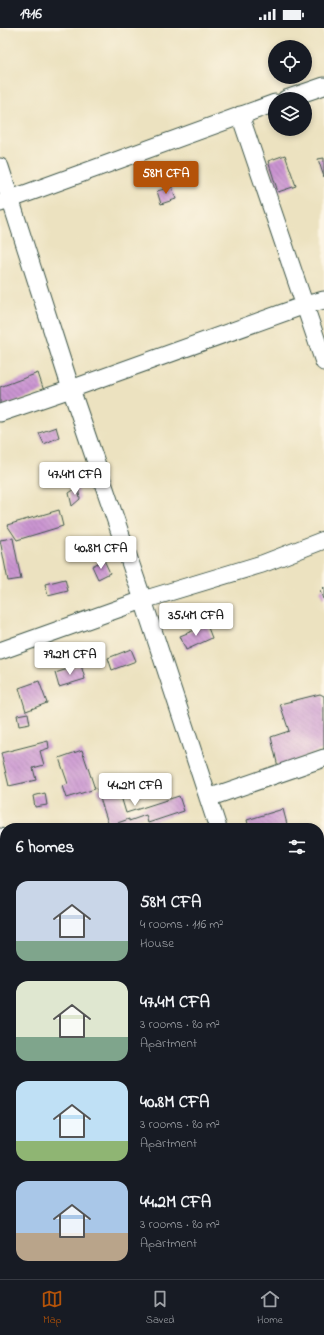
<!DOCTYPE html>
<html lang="en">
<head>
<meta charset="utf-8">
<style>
  body { margin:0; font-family:"Indie Flower",sans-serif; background:#20242c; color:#f1f3f6; height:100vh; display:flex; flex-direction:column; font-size:15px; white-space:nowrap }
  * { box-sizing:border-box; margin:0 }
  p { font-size:13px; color:#9ea1a6 }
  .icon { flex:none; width:22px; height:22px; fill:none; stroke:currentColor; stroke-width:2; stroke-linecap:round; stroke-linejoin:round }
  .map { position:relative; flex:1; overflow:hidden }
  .drawer { position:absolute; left:0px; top:795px; width:324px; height:456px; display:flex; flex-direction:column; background:#171b24; border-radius:16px 16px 0 0; box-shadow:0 2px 6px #0003 }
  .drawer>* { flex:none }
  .controls { position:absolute; left:268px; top:12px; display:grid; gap:8px }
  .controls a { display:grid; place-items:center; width:44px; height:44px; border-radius:50%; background:#171b24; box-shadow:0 2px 6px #0003; font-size:20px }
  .price { position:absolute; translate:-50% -34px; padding:0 9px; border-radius:4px; background:#fff; color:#222; font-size:13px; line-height:26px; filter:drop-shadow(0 1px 2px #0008) }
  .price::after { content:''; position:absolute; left:50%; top:24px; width:12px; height:9px; margin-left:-6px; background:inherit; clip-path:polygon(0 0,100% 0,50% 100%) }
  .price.selected { background:#b45309; color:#fff }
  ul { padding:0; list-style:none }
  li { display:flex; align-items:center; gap:12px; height:100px; padding:0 16px }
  li span { display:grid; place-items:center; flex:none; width:112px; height:80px; border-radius:12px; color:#555 }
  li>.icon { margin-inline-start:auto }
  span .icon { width:48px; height:48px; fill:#fffc; stroke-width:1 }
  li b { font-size:17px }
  h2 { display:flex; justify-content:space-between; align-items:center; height:48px; padding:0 16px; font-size:17px }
  .status { display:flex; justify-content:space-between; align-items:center; height:28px; padding:0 20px; background:#171b24; direction:ltr }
  .status svg { height:11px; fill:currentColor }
  .tabs { display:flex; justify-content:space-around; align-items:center; height:56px; border-top:1px solid #363941; background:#171b24; font-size:11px; color:#9ea1a6 }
  .tabs a { display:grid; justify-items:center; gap:2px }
  .tabs .selected { color:#b45309 }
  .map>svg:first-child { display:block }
</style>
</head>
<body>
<div class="status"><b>19:16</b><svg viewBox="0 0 49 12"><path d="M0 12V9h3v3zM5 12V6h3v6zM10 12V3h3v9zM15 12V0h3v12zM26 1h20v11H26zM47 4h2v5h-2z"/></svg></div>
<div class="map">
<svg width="324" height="1251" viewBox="0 0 324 1251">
  <defs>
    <pattern id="building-back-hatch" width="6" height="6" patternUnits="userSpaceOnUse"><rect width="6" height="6" fill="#ca94d1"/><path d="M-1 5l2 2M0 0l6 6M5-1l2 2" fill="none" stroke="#a37aaa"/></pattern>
  </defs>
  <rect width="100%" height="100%" fill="#fcf5e5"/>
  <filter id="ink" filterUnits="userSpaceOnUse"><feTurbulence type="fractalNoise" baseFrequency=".025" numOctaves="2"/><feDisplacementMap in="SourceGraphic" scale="8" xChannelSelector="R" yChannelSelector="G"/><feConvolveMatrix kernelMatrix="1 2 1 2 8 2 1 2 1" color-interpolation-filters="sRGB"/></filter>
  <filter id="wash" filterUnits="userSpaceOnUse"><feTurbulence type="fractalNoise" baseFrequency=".012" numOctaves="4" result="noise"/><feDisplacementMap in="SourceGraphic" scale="16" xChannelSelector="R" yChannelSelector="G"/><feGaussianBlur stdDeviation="0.9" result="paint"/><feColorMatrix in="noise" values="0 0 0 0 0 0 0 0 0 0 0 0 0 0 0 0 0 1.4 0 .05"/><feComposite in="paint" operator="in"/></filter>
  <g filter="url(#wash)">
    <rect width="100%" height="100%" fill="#ece2c0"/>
    <g id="blocks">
      <path fill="url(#building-back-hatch)" d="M285 127 296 158 278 164 268 133Z
        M324 130V149L318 131Z
        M172 159 176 171 161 176 157 163Z
        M38 345 44 363 0 379V359Z
        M56 399 59 409 44 416 39 405Z
        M78 459 80 471 72 478 69 465Z
        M59 482 63 498 17 512 7 497Z
        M13 510 21 551 8 553 0 512Z
        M104 532 110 545 98 551 92 538Z
        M65 551 68 563 48 568 45 556Z
        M324 559V571H323L320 563Z
        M207 597 212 610 186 622 180 608Z
        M131 621 136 633 112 642 108 630Z
        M81 637 85 651 59 659 55 645Z
        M39 653 47 675 26 683 19 660Z
        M320 666 324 668V721L278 739 271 709 289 703 280 676Z
        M28 685 30 696 19 698 17 687Z
        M48 713 49 720 40 723 44 737 33 740 36 752 9 758 1 725Z
        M82 722 95 761 66 770 62 758 68 756 59 730Z
        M117 755 126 785 179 768 184 783 148 795 146 787 129 793V791L109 798 97 761Z
        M45 765 47 777 35 779 33 768Z
        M283 781 288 800H249L247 792Z
        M324 835V853L319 855V836Z
        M5 1008V1039L0 1041V1010Z
        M5 1041V1058L0 1059V1042Z
        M0 1068 5 1082V1097L1 1098 5 1110V1141L0 1143Z
        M93 1246H99L101 1251H79Z"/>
    </g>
  </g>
  <g filter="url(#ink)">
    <use href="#blocks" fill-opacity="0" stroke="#3e5649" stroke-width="1"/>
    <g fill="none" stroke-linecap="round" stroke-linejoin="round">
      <defs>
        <path id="minor" d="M286 71 324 58
          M240 87 324 334
          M0 139 71 361 143 572 218 800
          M0 175 275 75
          M0 385 71 361 305 277 324 272
          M0 623 143 572 262 536 324 512
          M208 770 324 730
          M0 809 5 824
          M0 856 5 855
          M319 945 324 943
          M319 1120 324 1133
          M0 1229 5 1227
          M147 1246 149 1251"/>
      </defs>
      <use href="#minor" stroke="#3e5649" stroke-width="19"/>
      <use href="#minor" stroke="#fff" stroke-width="17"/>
    </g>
  </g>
</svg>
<div class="controls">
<a><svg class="icon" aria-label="locate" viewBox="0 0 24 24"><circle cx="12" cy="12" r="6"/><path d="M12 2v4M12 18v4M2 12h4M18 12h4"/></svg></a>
<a><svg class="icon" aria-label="layers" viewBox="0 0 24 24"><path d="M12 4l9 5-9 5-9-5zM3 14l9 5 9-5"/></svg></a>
</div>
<b class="price selected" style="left:166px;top:167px">58M CFA</b>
<b class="price" style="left:75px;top:468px">47.4M CFA</b>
<b class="price" style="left:101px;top:542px">40.8M CFA</b>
<b class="price" style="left:196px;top:609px">35.4M CFA</b>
<b class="price" style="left:70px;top:648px">79.2M CFA</b>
<b class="price" style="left:135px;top:779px">44.2M CFA</b>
<section class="drawer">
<h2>6 homes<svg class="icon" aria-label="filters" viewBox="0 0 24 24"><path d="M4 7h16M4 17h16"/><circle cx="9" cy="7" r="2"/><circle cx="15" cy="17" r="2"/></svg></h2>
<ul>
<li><span style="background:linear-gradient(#c9d6e8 75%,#7fa58c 0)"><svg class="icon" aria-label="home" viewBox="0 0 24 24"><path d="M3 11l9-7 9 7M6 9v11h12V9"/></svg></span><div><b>58M CFA</b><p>4 rooms · 116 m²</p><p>House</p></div></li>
<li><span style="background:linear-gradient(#dfe7d0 70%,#7fa58c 0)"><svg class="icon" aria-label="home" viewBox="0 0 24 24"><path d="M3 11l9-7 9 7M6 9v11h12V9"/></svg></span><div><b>47.4M CFA</b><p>3 rooms · 80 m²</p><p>Apartment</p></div></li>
<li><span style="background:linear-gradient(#bfe0f5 75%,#8fb573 0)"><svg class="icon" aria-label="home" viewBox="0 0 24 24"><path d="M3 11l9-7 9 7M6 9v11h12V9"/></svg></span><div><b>40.8M CFA</b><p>3 rooms · 80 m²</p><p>Apartment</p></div></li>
<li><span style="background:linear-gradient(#a9c7e8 65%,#b9a48a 0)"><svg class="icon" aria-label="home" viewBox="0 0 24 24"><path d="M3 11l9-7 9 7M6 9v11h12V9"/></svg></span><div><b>44.2M CFA</b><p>3 rooms · 80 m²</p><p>Apartment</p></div></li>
</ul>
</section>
</div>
<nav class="tabs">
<a class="selected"><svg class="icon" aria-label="map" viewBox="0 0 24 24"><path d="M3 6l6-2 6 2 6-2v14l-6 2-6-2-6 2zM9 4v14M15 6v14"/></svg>Map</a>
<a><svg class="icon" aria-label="saved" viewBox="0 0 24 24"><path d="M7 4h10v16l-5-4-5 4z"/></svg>Saved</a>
<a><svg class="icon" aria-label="home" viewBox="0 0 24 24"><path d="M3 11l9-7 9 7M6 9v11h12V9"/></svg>Home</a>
</nav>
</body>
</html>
